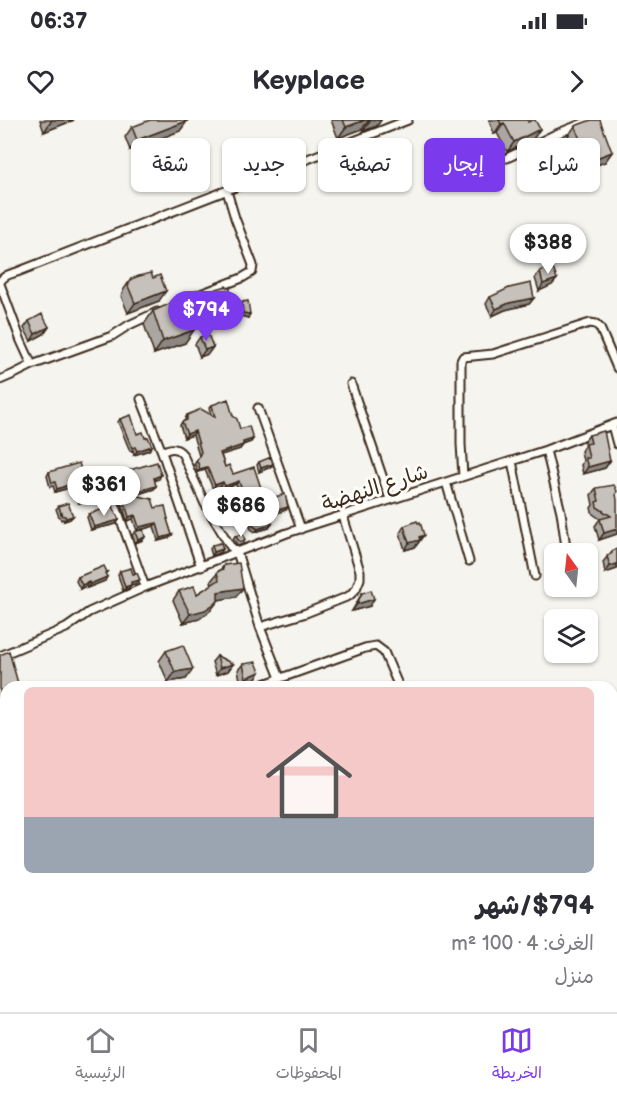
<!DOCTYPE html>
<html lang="ar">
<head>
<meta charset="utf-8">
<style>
  body { margin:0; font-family:"Balsamiq Sans","Playpen Sans Arabic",sans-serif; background:#f7f7f7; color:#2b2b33; direction:rtl; height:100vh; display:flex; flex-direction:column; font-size:22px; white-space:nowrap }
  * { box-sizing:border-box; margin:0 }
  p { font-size:20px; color:#7c7c81 }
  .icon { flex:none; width:33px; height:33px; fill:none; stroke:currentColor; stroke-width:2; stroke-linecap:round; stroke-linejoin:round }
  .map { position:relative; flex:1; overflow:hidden; direction:ltr }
  .side { position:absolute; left:0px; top:561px; width:618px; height:332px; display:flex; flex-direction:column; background:#fff; border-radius:18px 18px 0 0; box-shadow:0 2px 4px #0004; direction:rtl }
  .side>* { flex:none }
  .banner { position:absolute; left:18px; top:18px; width:582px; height:54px; direction:rtl; display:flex; gap:12px }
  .needle { width:39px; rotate:345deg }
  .fabs { position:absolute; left:544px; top:423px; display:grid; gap:12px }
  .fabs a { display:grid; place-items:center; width:54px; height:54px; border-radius:9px; background:#fff; box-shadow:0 2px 4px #0004; font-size:30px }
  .price { position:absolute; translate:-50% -51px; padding:0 14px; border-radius:21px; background:#fff; color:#222; font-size:20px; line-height:39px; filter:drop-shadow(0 2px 3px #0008) }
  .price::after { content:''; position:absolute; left:50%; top:36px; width:18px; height:14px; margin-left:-9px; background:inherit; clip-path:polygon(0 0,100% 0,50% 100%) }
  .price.on { background:#7c3aed; color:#fff }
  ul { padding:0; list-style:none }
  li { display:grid; align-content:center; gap:12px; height:318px; padding:0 24px }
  li span { display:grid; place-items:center; height:186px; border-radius:9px; color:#555 }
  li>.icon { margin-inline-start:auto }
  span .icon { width:108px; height:108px; fill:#fffc; stroke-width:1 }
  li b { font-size:26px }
  .chip { padding:0 21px; border-radius:9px; background:#fff; box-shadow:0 2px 4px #0004; font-size:21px; line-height:54px }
  .chip.on { background:#7c3aed; color:#fff }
  .status { display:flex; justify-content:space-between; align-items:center; height:42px; padding:0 30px; background:#fff; direction:ltr }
  .status svg { height:16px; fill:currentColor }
  header { display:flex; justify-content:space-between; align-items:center; height:78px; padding:0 24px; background:#fff; font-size:27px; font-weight:600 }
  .dock { display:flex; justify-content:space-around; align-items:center; height:84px; border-top:2px solid #e1e1e2; background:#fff; font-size:16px; color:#7c7c81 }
  .dock a { display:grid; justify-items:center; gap:3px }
  .dock .on { color:#7c3aed }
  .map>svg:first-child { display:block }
</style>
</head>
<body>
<div class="status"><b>06:37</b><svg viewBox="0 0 49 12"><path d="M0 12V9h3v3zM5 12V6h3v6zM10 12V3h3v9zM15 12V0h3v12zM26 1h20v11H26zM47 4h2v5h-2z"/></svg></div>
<header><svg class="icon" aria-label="forward" viewBox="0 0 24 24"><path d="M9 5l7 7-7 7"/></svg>Keyplace<svg class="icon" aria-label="heart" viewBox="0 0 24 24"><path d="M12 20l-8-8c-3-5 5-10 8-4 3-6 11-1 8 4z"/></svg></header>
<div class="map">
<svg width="617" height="892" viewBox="0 0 617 892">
  <rect width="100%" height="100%" fill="#f5f4ee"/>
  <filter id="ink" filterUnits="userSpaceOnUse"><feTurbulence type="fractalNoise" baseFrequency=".0167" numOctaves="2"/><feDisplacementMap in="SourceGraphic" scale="12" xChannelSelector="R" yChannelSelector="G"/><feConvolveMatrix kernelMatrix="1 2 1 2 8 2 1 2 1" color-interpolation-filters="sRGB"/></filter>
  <g filter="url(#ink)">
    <path fill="#dad6d0" stroke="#8a8077" stroke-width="1.5" d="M617 669V892H555L556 887 612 886V671Z"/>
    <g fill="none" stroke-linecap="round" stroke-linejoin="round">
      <defs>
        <path id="street" d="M507 38 556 14 591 0
          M0 162C4 155 10 154 17 152L408 0
          M0 164 21 221 32 245
          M175 184 242 158 252 152 253 145 235 98 227 71
          M0 260 14 254 32 245 112 216 129 205 157 192
          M351 264 390 379
          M141 279 162 332
          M258 288 301 409
          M612 305 617 324
          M546 330 561 392 567 434
          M512 341 535 456
          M105 356 145 467
          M463 356 461 324V241L463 237 493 234 590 203 596 204 600 208 617 248
          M446 362 469 441
          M201 447 162 332C171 327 177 327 183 335L205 384 230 426 237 432 260 507 280 558
          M260 507 306 493 349 476 356 469 360 459V451L343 396
          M0 536 66 508 89 492 145 467 287 413 546 330 617 303
          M256 567 365 528 376 526 384 532 399 567
          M612 610 617 608
          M0 653 6 651
          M282 886 284 892
          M488 886 489 892
          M22 892 38 886"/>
      </defs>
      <use href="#street" stroke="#3b2a1e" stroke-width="11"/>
      <use href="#street" stroke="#fdfcf7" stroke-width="7"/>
    </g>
    <path fill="#aba6a1" stroke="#3b2a1e" stroke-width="1.5" d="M40 0H74L44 12Z
      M331 0H381L377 6 363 11 362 9 338 18Z
      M489 0H528V2L540 9 533 19 507 32 497 13 494 14Z
      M187 1 180 11 130 30 125 17 132 7Z
      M575 6 612 32 605 42 581 51 568 16Z
      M540 151 557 159 552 165 539 171 535 158Z
      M131 159 159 181 128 193 121 176 124 169Z
      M204 173 227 179 224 203 205 209 197 183Z
      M490 177 534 178 529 184 505 190 492 196 486 184Z
      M243 182 248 198 241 196 239 188Z
      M153 191 185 223 154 234 144 204Z
      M29 201 49 207 44 214 31 221 24 208Z
      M200 217 213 227 208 234 200 237 195 224Z
      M212 285 233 296 240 309 253 319 251 322 243 325 240 329 221 335 225 347 233 354 265 380 286 390 269 396V408L255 412 251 409 236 364 222 370 221 366 213 369 205 350 197 352 196 346 194 345 199 336 193 315 184 318 180 305 182 302 185 301V299L187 295H211L209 288Z
      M120 299 137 314 145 318 152 326 149 330 134 335 133 330 130 331 118 302Z
      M589 315 610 341 605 348 583 354 581 345 583 341 581 331 585 325 584 322Z
      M259 342 271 347 259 352 257 345Z
      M49 352 84 359 101 365 99 366 102 376 99 379 86 383V381L79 383 76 375 72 377 69 368 55 372 53 366 50 367 47 356Z
      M116 354 159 359 154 360 156 366 154 369 135 375 155 388 168 399 167 400 172 415 169 418 158 421 154 406 143 409V420L135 423 132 415 135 412 137 411 133 399 127 401 114 357Z
      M596 368 616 374 617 414 599 420 595 406 600 399 593 394 591 388 593 385 591 375Z
      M59 386 73 396 70 399 64 401 63 399 61 400 60 397H59L56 389Z
      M89 394 119 400 116 404 91 410 87 397Z
      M404 406 419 422 415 427 405 430 400 413Z
      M235 416 245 420 243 424 238 426 233 419Z
      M212 425 223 429 221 432 212 436 210 429Z
      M617 429V449L605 453 603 442 612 431Z
      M224 445 236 477 218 480 211 490 199 499 183 503 173 480 179 471 197 474 212 465 211 461Z
      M120 451 140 460 138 463 131 465 129 468 123 471 118 455Z
      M107 452 105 454V461L87 468 86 466 80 469 76 461 78 457Z
      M362 473 370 486 352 491 358 480Z
      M166 531 193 549 186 559 168 562 159 541Z
      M217 536 233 544 228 551 216 555 212 542Z
      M243 544 260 552 256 559 241 565 238 550Z
      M177 886H192L189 890 182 892H178Z"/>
    <path fill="#8b8783" stroke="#3b2a1e" stroke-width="1.5" d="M52 0H74L44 12Z
      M365 0H369L362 9 338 18 346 7Z
      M371 0H381L377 6 363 11Z
      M187 1 180 11 130 30 137 20Z
      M504 3 497 13 494 14 501 4Z
      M540 9 533 19 507 32 514 22Z
      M612 32 605 42 581 51 588 41Z
      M557 159 552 165 539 171 543 164Z
      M166 171 159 181 128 193 135 183Z
      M534 178 529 184 505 190 492 196 496 189 509 183Z
      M231 193 224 203 205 209 212 199Z
      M243 193 250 194 248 198 241 196Z
      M49 207 44 214 31 221 35 214Z
      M194 210 185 223 154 234 163 221Z
      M213 227 208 234 200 237 205 230Z
      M195 311 193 315 184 318 187 314Z
      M253 319 251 322 241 325 243 322Z
      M243 325 240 329 218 336 220 333Z
      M152 326 149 330 134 335 137 331Z
      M610 341 605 348 583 354 588 347Z
      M273 344 271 347 259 352 261 348Z
      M207 347 205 350 197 352 200 349Z
      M161 355 159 359 151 361 154 358Z
      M239 361 236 364 222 370 225 366Z
      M223 362 221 366 213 369 215 365Z
      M71 364 69 368 55 372 57 369Z
      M156 366 154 369 127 377 129 374Z
      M102 376 99 379 86 383 89 380Z
      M88 378 86 381 79 383 81 380Z
      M288 387 286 390 266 397 268 393Z
      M135 395 133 399 127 401 129 397Z
      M73 396 70 399 64 401 66 398Z
      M119 400 116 404 91 410 94 407Z
      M157 403 154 406 137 411 139 407Z
      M272 404 269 408 255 412 258 409Z
      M617 409V414L599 420 604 413Z
      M172 415 169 418 158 421 161 418Z
      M424 415 415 427 405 430 409 423Z
      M145 417 143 420 135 423 138 420Z
      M223 429 221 432 212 436 214 432Z
      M617 444V449L605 453 610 446Z
      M107 457 105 461 87 468 90 464Z
      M140 460 138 463 131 465 129 468 123 471 131 462Z
      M89 462 86 466 80 469 82 465Z
      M243 468 236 477 211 481 218 472Z
      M374 479 370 486 352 491 357 484Z
      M218 481 211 490 199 499 183 503 190 494Z
      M233 544 228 551 216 555 220 548Z
      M193 549 186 559 168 562 175 552Z
      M260 552 256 559 241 565 246 558Z
      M6 589V600L0 602V591Z
      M185 886H192L189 890 179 892 183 887Z"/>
    <path fill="#c7c1bb" stroke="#3b2a1e" stroke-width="1.5" d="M150 0H186L187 1 137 20 132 7Z
      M343 0H365L346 7Z
      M499 0H528V2L532 0H535L540 9 514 22 504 3 501 4Z
      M591 0H600L612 32 588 41 575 6Z
      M552 146 557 159 543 164 540 151Z
      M151 153 153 158 160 155 166 171 135 183 128 166 131 159 139 156Z
      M531 163 534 178 509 183 496 189 490 177 509 168Z
      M226 166 230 169V176L226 177 231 193 212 199 204 173Z
      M183 178 194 210 163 221 153 191Z
      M248 181 250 194 243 193 242 184 243 182Z
      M42 194 49 207 35 214 29 201Z
      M208 214 213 227 205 230 200 217Z
      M228 279 233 296 237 299 240 309 249 306 253 319 243 322V325L220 333 225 347 229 345 233 354 254 347 265 380 285 374 288 387 268 393 272 404 258 409 253 406 239 361 225 366 223 362 215 365 207 347 200 349 198 343 196 342 201 332 195 311 187 314 182 302 187 300V295L201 289 215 297 212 285Z
      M131 295 137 314 143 312 145 318 148 317 152 326 137 331 135 327 132 328 120 299Z
      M604 311 610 341 588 347 585 338H589L586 324 591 323 589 315Z
      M271 337 273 344 261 348 259 342Z
      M157 342 161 355 154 358 156 366 129 374 152 379 155 388 165 386 168 399H167L172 415 161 418 157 403 139 407 135 395 129 397 116 354Z
      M79 343 84 359 101 354 103 362 98 363 102 376 89 380 88 378 81 380 79 372 74 374 71 364 57 369 55 362 52 363 49 352Z
      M614 365 617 371 616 374 617 380V409L604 413 600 399 611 396 597 387 596 382 599 381 596 368Z
      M68 383 73 396 66 398 65 396H63L62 393 61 394 59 386Z
      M113 386 119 400 94 407 89 394Z
      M417 401 418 403 420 402 424 415 419 417 420 420 409 423 404 406Z
      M143 409 145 417 138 420 135 412Z
      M243 414 245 420 240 422 235 416Z
      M221 423 223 429 214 432 212 425Z
      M617 429V444L610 446 607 436 612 433V431Z
      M239 443 243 468 218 472V481L205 490 190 494 179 471 194 466 197 474 219 460 217 452 223 449 224 445Z
      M104 446 107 452 105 453 107 457 90 464 89 462 82 465 78 457Z
      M131 448 133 454 137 453 140 460 131 462V465L125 467 120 451Z
      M371 470 374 479 357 484 362 473Z
      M183 525 193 549 175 552 166 531Z
      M9 531 19 567H6V589L0 591V535Z
      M217 536 233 544 220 548Z
      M256 542 260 552 246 558 243 544Z"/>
  </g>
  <g text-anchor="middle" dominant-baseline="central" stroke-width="6" stroke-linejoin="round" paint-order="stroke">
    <g font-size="21" fill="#3b2a1e" stroke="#fdfcf7">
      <text transform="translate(375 368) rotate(-18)">شارع النهضة</text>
    </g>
  </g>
</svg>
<div class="fabs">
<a><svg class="needle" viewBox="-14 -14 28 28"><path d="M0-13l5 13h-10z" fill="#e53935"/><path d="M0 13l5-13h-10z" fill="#7c7c81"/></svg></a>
<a><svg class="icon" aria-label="layers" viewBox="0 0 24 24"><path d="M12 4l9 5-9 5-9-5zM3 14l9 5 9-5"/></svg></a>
</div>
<b class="price" style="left:548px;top:155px">$388</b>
<b class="price on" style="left:206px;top:222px">$794</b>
<b class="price" style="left:104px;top:397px">$361</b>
<b class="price" style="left:241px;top:418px">$686</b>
<div class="banner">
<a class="chip">شراء</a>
<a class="chip on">إيجار</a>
<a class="chip">تصفية</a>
<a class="chip">جديد</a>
<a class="chip">شقة</a>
</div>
<section class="side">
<ul>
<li><span style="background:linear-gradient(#f6c9c9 70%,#9aa5b1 0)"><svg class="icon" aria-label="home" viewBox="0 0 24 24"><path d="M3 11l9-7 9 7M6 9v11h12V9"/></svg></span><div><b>$794/شهر</b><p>الغرف: 4 · 100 m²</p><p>منزل</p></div></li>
</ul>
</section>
</div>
<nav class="dock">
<a class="on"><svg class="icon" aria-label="map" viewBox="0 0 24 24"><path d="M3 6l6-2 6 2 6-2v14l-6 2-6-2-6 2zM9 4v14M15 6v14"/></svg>الخريطة</a>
<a><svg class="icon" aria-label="saved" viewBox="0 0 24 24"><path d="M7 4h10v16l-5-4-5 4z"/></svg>المحفوظات</a>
<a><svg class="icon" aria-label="home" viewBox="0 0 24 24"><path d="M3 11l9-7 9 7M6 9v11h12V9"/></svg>الرئيسية</a>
</nav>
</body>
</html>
